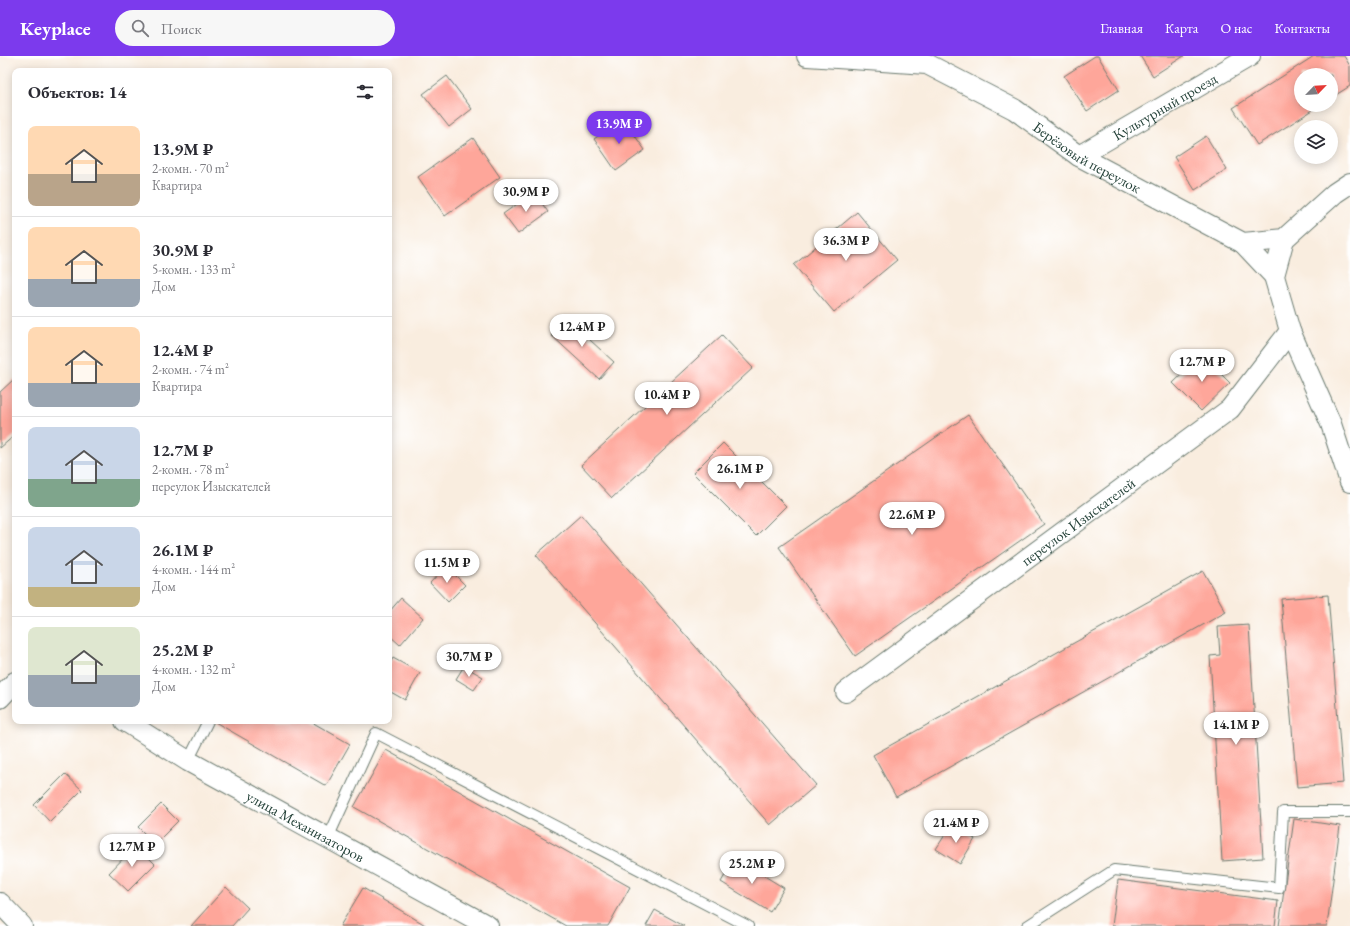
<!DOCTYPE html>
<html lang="ru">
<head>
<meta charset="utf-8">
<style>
  body { margin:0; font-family:"EB Garamond",serif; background:#f7f7f7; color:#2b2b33; height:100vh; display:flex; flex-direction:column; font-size:15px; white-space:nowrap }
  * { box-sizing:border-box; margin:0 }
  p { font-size:13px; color:#7c7c81 }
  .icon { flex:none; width:22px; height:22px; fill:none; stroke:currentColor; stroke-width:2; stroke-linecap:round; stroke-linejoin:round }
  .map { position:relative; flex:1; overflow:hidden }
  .drawer { position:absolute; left:12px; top:12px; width:380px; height:656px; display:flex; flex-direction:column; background:#fff; border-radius:8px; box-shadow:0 2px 10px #0003 }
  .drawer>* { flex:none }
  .needle { width:26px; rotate:65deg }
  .buttons { position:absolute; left:1294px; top:12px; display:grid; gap:8px }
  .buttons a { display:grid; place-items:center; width:44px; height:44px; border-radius:50%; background:#fff; box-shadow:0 2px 10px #0003; font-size:20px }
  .price { position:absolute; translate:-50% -34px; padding:0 9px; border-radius:14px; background:#fff; color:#222; font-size:13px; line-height:26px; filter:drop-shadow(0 1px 2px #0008) }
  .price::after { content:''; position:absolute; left:50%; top:24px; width:12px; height:9px; margin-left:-6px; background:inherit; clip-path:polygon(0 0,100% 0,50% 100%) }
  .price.on { background:#7c3aed; color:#fff }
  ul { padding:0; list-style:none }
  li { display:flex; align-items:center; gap:12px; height:100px; padding:0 16px }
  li+li { border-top:1px solid #e1e1e2 }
  li span { display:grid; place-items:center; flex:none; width:112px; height:80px; border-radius:8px; color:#555 }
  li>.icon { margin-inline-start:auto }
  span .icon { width:48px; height:48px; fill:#fffc; stroke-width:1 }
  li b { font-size:17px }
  h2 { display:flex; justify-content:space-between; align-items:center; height:48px; padding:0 16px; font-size:17px }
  header { display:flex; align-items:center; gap:24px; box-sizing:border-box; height:56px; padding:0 20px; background:#7c3aed; color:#fff }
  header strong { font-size:19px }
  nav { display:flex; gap:22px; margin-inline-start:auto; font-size:14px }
  .search { width:280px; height:36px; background:#f7f7f7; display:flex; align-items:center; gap:10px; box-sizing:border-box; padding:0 14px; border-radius:22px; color:#7c7c81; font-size:15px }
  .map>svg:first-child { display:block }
</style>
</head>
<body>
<header>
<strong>Keyplace</strong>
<div class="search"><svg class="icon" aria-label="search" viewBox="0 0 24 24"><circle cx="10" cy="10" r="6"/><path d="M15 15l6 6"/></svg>Поиск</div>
<nav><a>Главная</a><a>Карта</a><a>О нас</a><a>Контакты</a></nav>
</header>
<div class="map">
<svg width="1350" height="870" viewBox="0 0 1350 870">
  <rect width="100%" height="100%" fill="#fff"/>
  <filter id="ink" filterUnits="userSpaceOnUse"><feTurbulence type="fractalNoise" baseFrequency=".025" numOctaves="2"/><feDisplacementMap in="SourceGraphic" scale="8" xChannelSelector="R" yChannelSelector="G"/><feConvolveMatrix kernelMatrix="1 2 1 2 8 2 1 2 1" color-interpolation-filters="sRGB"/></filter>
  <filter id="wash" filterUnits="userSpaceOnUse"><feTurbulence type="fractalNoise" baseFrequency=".012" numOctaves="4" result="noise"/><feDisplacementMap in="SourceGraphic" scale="16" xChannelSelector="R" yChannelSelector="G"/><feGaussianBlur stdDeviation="0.9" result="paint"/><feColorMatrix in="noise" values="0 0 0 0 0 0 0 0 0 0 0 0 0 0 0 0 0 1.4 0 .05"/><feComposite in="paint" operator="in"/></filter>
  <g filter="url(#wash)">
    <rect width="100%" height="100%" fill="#f9eddf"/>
    <g id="blocks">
      <path fill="#fea69a" d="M1095 0H1098L1119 34 1087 55 1064 20Z
        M1140 0H1184L1153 20Z
        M1314 0H1344L1350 10V30L1331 42V19H1301V49H1321L1257 89 1233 52Z
        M447 20 472 53 449 71 423 38Z
        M623 63 645 94 616 115 594 83Z
        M1206 80 1227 114 1195 134 1174 101Z
        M473 82 500 121 445 160 418 121Z
        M534 136 548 156 518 178 503 158Z
        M857 156 897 204 834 256 794 209Z
        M566 262 614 306 599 323 551 279Z
        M722 279 753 312 612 442 581 409Z
        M1202 299 1230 327 1201 355 1173 327Z
        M14 323 15 325V379L0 392V336Z
        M968 359 1044 468 855 600 779 491Z
        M723 387 786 450 756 480 693 417Z
        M581 459 816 729 770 769 536 499Z
        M446 510 465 529 448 546 430 527Z
        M1203 515 1226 556 896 741 873 699Z
        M1328 539 1343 727 1297 731 1281 543Z
        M401 542 423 562 400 589 389 579V556Z
        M1249 569 1263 802 1222 805 1210 600 1220 599 1218 571Z
        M393 602 420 617 405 644 389 635V609Z
        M464 610 483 621 474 634 456 623Z
        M216 665H310L350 688 326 730 215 666Z
        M386 694 630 831 608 870H566L354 751Z
        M65 718 82 734 50 766 34 749Z
        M161 748 178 765 155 788 138 771Z
        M1294 763 1340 770 1327 870H1279Z
        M952 768 975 783 960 808 936 793Z
        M136 789 155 808 128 835 109 817Z
        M735 802 784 832 770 856 721 826Z
        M1118 824 1278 845 1275 870H1112Z
        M226 831 248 852 232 870H191Z
        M363 832 427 870H340Z
        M655 854 684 870H646Z"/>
    </g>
  </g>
  <g filter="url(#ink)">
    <use href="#blocks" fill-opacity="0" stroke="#6b7b70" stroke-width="1"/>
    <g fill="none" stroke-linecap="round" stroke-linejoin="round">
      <defs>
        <path id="service" d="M188 705 208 665
          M328 782 376 677 748 870
          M1027 870 1114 814 1279 832 1283 756H1350"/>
        <g id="minor">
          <path id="s1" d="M807 0 927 8 1014 53 1079 100 1243 187 1284 183 1335 137 1350 127"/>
          <path id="s2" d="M1079 100 1250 0"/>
          <path d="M1284 183 1274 220 1290 275 1331 368 1350 426"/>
          <path d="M1243 187 1274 220"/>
          <path id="s3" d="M846 636 1230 353 1290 275"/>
          <path d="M0 642 15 626"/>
          <path id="s4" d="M125 665 188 705 488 870"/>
          <path d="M0 847 22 870"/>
        </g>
      </defs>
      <use href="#service" stroke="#6b7b70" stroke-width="12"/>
      <use href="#minor" stroke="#6b7b70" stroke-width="22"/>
      <use href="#service" stroke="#fff" stroke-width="10"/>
      <use href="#minor" stroke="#fff" stroke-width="20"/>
    </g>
  </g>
  <g text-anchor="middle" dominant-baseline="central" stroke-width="3" stroke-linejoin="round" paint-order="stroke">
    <g font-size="15" fill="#1f3d34" stroke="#fff">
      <text stroke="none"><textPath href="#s2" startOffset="99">Культурный проезд</textPath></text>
      <text stroke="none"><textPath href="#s1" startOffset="306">Берёзовый переулок</textPath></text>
      <text stroke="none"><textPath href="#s3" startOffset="288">переулок Изыскателей</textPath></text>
      <text stroke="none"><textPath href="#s4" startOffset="209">улица Механизаторов</textPath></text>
    </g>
  </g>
</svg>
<div class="buttons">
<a><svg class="needle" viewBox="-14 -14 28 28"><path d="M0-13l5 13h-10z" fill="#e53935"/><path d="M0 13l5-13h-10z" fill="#7c7c81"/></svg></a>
<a><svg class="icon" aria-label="layers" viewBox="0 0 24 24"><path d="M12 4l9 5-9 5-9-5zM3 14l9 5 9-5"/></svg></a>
</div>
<b class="price on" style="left:619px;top:89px">13.9M ₽</b>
<b class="price" style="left:526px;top:157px">30.9M ₽</b>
<b class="price" style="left:846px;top:206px">36.3M ₽</b>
<b class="price" style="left:582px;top:292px">12.4M ₽</b>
<b class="price" style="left:1202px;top:327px">12.7M ₽</b>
<b class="price" style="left:667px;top:360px">10.4M ₽</b>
<b class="price" style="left:740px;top:434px">26.1M ₽</b>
<b class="price" style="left:912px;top:480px">22.6M ₽</b>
<b class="price" style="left:447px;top:528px">11.5M ₽</b>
<b class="price" style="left:469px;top:622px">30.7M ₽</b>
<b class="price" style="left:1236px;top:690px">14.1M ₽</b>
<b class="price" style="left:956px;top:788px">21.4M ₽</b>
<b class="price" style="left:132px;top:812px">12.7M ₽</b>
<b class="price" style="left:752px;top:829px">25.2M ₽</b>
<section class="drawer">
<h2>Объектов: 14<svg class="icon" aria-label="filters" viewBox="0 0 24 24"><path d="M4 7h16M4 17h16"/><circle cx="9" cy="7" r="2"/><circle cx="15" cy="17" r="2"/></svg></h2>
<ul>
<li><span style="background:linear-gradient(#ffd9b3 60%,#b9a48a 0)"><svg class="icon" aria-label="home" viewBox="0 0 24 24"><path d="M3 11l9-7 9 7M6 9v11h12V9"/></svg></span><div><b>13.9M ₽</b><p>2-комн. · 70 m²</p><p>Квартира</p></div></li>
<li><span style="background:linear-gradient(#ffd9b3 65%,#9aa5b1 0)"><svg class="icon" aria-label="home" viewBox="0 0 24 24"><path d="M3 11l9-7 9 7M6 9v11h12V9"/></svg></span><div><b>30.9M ₽</b><p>5-комн. · 133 m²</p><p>Дом</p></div></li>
<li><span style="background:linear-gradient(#ffd9b3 70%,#9aa5b1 0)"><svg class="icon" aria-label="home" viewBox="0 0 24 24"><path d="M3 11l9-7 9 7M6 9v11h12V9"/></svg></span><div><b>12.4M ₽</b><p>2-комн. · 74 m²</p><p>Квартира</p></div></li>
<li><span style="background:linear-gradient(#c9d6e8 65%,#7fa58c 0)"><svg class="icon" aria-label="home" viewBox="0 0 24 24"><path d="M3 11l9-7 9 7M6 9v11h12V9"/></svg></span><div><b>12.7M ₽</b><p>2-комн. · 78 m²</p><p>переулок Изыскателей</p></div></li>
<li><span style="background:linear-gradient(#c9d6e8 75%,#c2b280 0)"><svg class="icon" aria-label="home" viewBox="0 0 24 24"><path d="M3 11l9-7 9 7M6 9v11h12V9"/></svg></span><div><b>26.1M ₽</b><p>4-комн. · 144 m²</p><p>Дом</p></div></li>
<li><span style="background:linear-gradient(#dfe7d0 60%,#9aa5b1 0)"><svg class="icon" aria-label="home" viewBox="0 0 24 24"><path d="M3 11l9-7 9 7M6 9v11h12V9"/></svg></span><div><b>25.2M ₽</b><p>4-комн. · 132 m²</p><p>Дом</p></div></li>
</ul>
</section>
</div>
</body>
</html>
